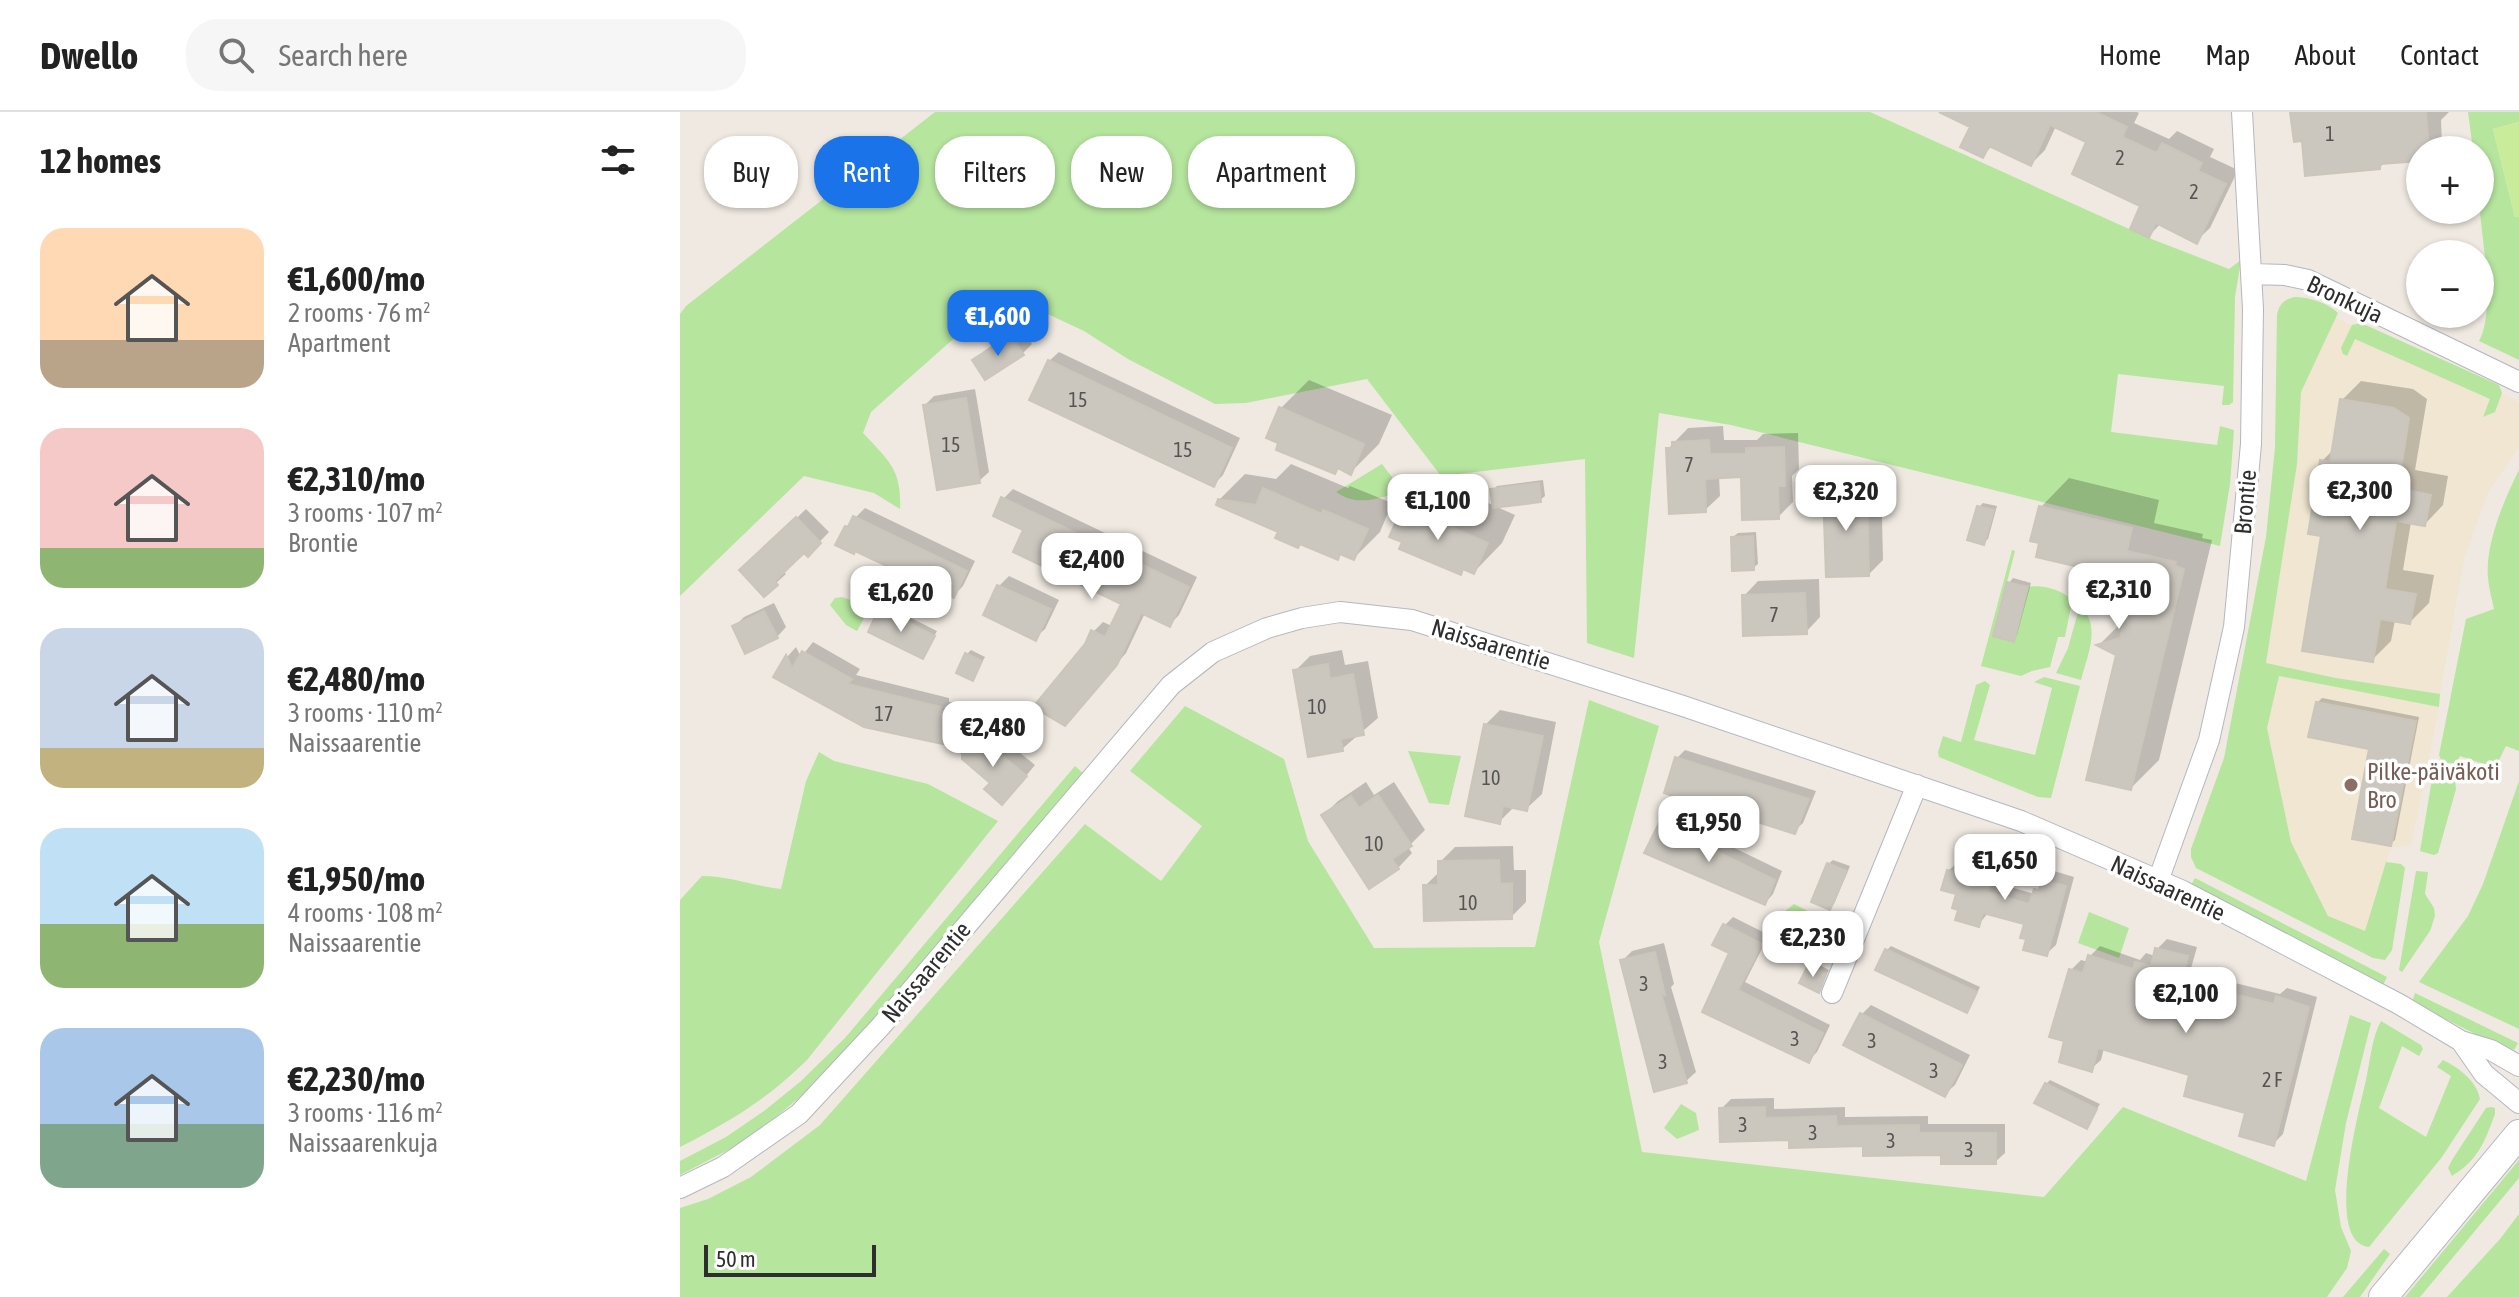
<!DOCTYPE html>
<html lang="en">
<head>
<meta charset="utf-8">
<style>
  body { margin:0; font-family:"Asap Condensed",sans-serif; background:#f6f6f6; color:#222; height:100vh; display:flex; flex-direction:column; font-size:30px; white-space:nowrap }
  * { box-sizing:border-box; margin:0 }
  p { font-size:26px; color:#767676 }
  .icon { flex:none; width:44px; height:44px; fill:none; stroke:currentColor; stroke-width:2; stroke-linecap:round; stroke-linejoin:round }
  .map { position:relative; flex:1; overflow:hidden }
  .details { display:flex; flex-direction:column; background:#fff; width:680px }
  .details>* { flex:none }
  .top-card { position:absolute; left:24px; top:24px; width:760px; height:72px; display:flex; gap:16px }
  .tools { position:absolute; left:1726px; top:24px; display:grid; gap:16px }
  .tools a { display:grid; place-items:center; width:88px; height:88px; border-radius:50%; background:#fff; box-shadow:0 2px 6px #0004; font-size:40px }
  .scale { position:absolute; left:24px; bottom:20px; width:172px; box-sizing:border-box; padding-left:8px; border:4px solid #2e2e2e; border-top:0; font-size:22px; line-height:28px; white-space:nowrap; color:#2e2e2e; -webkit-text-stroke:6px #fff; paint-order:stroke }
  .price { position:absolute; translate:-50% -68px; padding:0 18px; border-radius:16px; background:#fff; color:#222; font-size:26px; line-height:52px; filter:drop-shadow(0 2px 4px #0008) }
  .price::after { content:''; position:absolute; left:50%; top:48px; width:24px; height:18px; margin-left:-12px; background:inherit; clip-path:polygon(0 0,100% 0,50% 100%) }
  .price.on { background:#1a73e8; color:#fff }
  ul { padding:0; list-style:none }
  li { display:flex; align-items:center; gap:24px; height:200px; padding:0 40px }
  li span { display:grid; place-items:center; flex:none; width:224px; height:160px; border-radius:24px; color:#555 }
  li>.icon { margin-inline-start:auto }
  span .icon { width:96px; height:96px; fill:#fffc; stroke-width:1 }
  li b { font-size:34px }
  h2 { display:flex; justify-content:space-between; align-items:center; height:96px; padding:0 40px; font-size:34px }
  .chip { padding:0 28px; border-radius:32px; background:#fff; box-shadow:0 2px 6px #0004; font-size:28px; line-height:72px }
  .chip.on { background:#1a73e8; color:#fff }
  header { display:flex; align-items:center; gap:48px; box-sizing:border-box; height:112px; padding:0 40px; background:#fff; border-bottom:2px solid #e0e0e0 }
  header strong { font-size:38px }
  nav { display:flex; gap:44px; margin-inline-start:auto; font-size:28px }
  .search { width:560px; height:72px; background:#f6f6f6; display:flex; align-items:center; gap:20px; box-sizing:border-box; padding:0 28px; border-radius:32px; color:#767676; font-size:30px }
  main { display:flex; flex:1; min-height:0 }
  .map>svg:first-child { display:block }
</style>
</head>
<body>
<header>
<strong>Dwello</strong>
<div class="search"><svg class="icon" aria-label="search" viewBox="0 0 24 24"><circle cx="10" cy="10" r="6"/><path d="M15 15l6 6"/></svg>Search here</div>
<nav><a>Home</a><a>Map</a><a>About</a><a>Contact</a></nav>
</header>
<main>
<section class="details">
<h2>12 homes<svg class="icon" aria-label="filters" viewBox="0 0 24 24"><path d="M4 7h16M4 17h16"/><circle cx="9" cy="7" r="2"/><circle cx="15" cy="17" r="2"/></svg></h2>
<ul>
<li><span style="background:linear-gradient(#ffd9b3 70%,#b9a48a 0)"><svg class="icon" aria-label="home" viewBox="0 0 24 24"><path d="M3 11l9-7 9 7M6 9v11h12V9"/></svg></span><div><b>€1,600/mo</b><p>2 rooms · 76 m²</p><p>Apartment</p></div></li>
<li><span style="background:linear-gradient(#f6c9c9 75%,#8fb573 0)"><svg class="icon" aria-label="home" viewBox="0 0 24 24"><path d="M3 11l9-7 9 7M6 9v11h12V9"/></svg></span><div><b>€2,310/mo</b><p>3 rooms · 107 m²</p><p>Brontie</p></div></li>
<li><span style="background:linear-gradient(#c9d6e8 75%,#c2b280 0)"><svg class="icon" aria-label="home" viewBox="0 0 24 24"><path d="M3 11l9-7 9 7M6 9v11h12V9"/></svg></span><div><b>€2,480/mo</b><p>3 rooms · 110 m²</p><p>Naissaarentie</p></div></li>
<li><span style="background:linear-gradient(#bfe0f5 60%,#8fb573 0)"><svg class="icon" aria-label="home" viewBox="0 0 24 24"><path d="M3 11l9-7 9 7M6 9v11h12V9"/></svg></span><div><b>€1,950/mo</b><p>4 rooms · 108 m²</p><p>Naissaarentie</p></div></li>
<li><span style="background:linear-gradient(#a9c7e8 60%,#7fa58c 0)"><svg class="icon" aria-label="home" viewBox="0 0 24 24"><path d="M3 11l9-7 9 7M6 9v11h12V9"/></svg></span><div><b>€2,230/mo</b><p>3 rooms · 116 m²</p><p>Naissaarenkuja</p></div></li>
</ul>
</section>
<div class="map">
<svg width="1839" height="1185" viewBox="0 0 1839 1185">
  <rect width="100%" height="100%" fill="#efe9e1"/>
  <path fill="#f0e6d1" d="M1656 206 1839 290V336L1808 380 1784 447 1760 582 1656 566 1586 551 1617 352 1621 279Z
    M1599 564 1759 595 1731 734 1711 735 1685 819 1648 804 1611 730 1587 616Z"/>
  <path fill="#b6e59e" d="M255 0H1190L1469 126 1549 157 1561 148 1555 185 1553 290 1549 293H1542L1544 274 1438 262 1431 320 1537 333 1540 314 1554 318 1550 372 1540 434 1051 313 979 301 954 546 907 531 905 347 761 364 687 267 566 291 535 292 448 247 404 219 359 198 336 194 289 213 191 300 183 321C208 348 222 357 220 397L194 381 124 364 0 484V202L6 194Z
    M1788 0H1839V10L1813 17 1835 105 1839 104V248L1799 229C1815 201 1803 134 1800 100 1799 80 1800 59 1800 38H1793Z
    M1614 185C1629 185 1648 191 1658 201L1621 280 1617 352 1586 551 1656 566 1760 582 1759 595 1599 564 1587 616 1611 730 1648 804 1685 819 1706 750 1721 752 1725 756 1712 838 1705 848 1693 846 1516 756 1511 745V737L1544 646 1586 425 1595 335 1597 202C1600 191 1604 188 1614 185Z
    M1681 211 1819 273 1822 281 1815 300 1803 305 1810 287 1675 227 1667 244 1663 242 1661 236 1672 213Z
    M702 352 722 378C700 387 677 395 656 380Z
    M1839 358V639L1826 634 1815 656 1780 644 1776 652 1762 650 1759 643 1786 507 1814 497C1812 487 1809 477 1808 466 1805 432 1824 388 1839 358Z
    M1332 438 1335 439 1313 524 1334 529 1348 475C1359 472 1384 477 1392 489L1385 525H1378L1370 555 1352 559 1341 564 1301 554Z
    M162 485 190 495 177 519 166 513 150 493 155 486Z
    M1402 496C1421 515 1407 545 1401 568L1376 561 1388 536 1398 500Z
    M1364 565 1400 574 1371 686 1358 685 1259 645 1258 640 1263 624 1281 630 1296 573 1305 569 1310 573 1294 628 1355 643 1372 576 1354 570Z
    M909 588 979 614 919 830 962 1040 1364 1085 1443 995 1626 1069 1670 903 1691 911 1666 1011 1655 1078 1661 1115 1671 1139 1667 1156 1647 1185H0V1096L28 1087 71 1065 140 1013 405 712 481 769 522 714 450 659 505 594 604 647 628 729 694 836 855 835Z
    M728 639 781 644 769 693 749 691Z
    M139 640 154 649 248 672 318 709 127 948C86 988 51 1009 0 1035V788L22 764C49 764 74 774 101 777L126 669Z
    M395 654 404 662 171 935 126 980 90 1010 50 1037 0 1063V1049L46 1025 84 999 120 970 165 926Z
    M1759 663 1775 667 1776 677 1758 741 1754 743 1740 739 1752 667Z
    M1839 669V917L1739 870 1788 804 1803 772Z
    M1736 759 1748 760 1745 782 1754 796 1755 804 1750 819 1722 860 1719 858Z
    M1515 766 1707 865 1703 873 1510 775Z
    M1114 792 1157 814 1147 846 1085 815Z
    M1409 800 1449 816 1439 846 1398 831Z
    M1735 881 1838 931 1834 938 1803 926 1732 890Z
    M1701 909 1741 933 1743 937 1739 944 1722 934 1699 996 1746 1025 1771 964 1757 955 1763 948C1778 955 1797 969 1800 987L1762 1045 1689 1135C1643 1131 1680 995 1686 968 1690 949 1692 925 1701 909Z
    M1001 992 1016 1001 1019 1018 997 1027 984 1016Z
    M1811 995 1815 996V1002C1804 1031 1799 1047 1772 1064L1768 1056 1772 1048 1806 996Z
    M1839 1048V1066L1740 1185H1725Z
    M1839 1102V1185H1767L1820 1127Z
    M1704 1137 1710 1142 1680 1185H1663Z"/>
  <path fill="#c9ec9a" d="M1839 10V104L1835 105 1813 17Z"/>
  <path fill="#0003" d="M1264 0H1457L1459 1 1454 11 1489 27 1497 19 1534 37 1530 45 1558 58 1530 116 1516 129 1481 111 1469 124 1463 93 1408 29 1376 14 1365 38 1351 52 1313 33 1302 44 1293 14Z
    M1612 0H1769L1761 8 1762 33 1758 38H1740V47L1705 50 1700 55 1624 26Z
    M342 215 352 232 343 241 306 265 295 249 304 239Z
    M379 240 560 326 543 363 533 373 369 249Z
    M629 268 712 303 699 332 671 360 659 355 654 360 601 296Z
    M1681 269 1733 277 1747 287 1735 358 1768 364 1763 393 1745 412 1731 410 1723 458 1754 463 1749 491 1730 510 1715 508 1711 529 1692 548 1643 422 1642 349 1654 337 1662 288Z
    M295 277 309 360 299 369 245 293 254 284Z
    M1043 314 1044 328H1077L1083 322 1118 321 1119 357 1112 364 1113 390 1098 405 1063 363 1039 364 1040 384 1025 398 988 337 1008 316Z
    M611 352 668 376 670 374 712 391 700 420 674 446 662 441 658 445 539 388 565 362 596 367Z
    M1201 363 1203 448 1189 462 1145 378 1160 364Z
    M1389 366 1479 388 1474 411 1523 422 1522 426 1532 428 1479 648 1451 676 1438 542 1419 533 1447 505 1456 466 1361 430V395Z
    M753 367 815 394 813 378 817 374 863 368 865 384 860 388 815 394 835 403 822 431 794 460 785 456 780 460 724 395Z
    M333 377 517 465 499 503 489 513 465 501 446 541 394 601 407 533 413 520 423 510 432 514 444 491 346 417 323 387Z
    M1303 391 1317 394 1308 427 1303 431 1299 395Z
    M185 396 295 449 283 474 273 484 214 455 166 415Z
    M126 397 149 420 128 442 124 438 103 459 106 462 84 482 62 459Z
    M1076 420 1078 452 1073 456 1053 425 1058 421Z
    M329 464 379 488 365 517 355 526 305 503 319 474Z
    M1333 466 1351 471 1337 523 1333 528 1329 471Z
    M1139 467 1140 505 1126 520 1064 484 1078 469Z
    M94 491 106 515 97 525 54 515 64 505Z
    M205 493 257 519 243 545 201 497Z
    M133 530 180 557 176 563 269 586V590L280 592 272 620 262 630 96 564 108 544 116 535 121 545Z
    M291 538 305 545 292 567 287 542Z
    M662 538 665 553 688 549 698 606 662 637 615 559 630 544Z
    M1642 586 1739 605 1715 728 1710 732 1692 636 1637 591Z
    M820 598 876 610 862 682 847 696 835 694 819 710 805 613Z
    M308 615 355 653 332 681 313 671 298 624Z
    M1005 638 1136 679 1123 711 1114 719 997 646Z
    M686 670 694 683 714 670 745 718 728 735 732 741 718 756 643 704 658 689Z
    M988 704 1102 759 1093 782 1085 791 980 712Z
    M1306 729 1326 735 1317 771 1354 782 1374 759 1394 765 1376 833 1366 842 1348 826 1347 811 1309 800 1298 813 1280 796 1278 781 1268 759 1278 750 1286 752Z
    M833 734 834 758H846V790L831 805 745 774 760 759V750L775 735Z
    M1153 748 1170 754 1154 792 1150 796 1148 752Z
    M1053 805 1089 823 1065 870 1150 913 1137 940 1129 948 1025 899 1051 841 1045 813Z
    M1487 827 1517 835 1510 860 1600 882 1607 876 1637 885 1603 1022 1593 1032 1568 1000 1512 961 1424 936 1421 948 1411 957 1387 928 1391 858 1401 848 1408 850 1410 844 1420 834 1460 848 1466 841 1475 844 1477 837Z
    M984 831 994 872 991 875 1016 960 1006 969 942 849 952 839Z
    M1211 834 1300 875 1290 895 1286 899 1207 838Z
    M1134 850 1149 858 1139 878 1129 855Z
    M1191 893 1290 943 1275 973 1265 982 1181 903Z
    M1370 968 1420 992 1406 1015 1366 972Z
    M1094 986V997L1165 995V1005L1248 1004V1012H1325V1041L1315 1050 1263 1041 1111 1026 1041 997 1051 987Z"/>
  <path fill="#cbc7bf" stroke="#cbc5ba" stroke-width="2" d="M1259 0H1416L1447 15 1442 25 1477 41 1482 31 1522 51 1518 59 1546 72 1517 132 1476 111 1469 126 1450 117 1460 94 1392 62 1406 30 1370 13 1351 54 1309 34 1303 46 1280 35 1290 15Z
    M1610 0H1746L1749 38H1740V49L1700 52V57L1625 64 1622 29 1614 30Z
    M331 223 344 243 305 268 292 248Z
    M368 248 552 336 534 375 349 288Z
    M286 286 300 371 257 378 243 293Z
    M1660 287 1714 296 1729 306 1718 376 1751 383 1745 414 1716 409 1705 477 1736 482 1730 512 1700 507 1693 550 1622 539 1641 424 1628 422 1640 348 1650 350Z
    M599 295 684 332 671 363 658 356 655 362 596 338 598 331 586 326Z
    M1029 328 1030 342H1066V336L1104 335 1105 374H1098L1099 407 1062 408 1061 365 1025 367 1026 400 989 402 986 336H992V330Z
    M859 371 861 390 813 396 810 377Z
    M583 376 642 402 643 398 688 417 674 448 660 442 658 448 620 432 618 436 595 426 598 420 536 393 538 387 576 393Z
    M1187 376 1189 464 1146 465 1143 378Z
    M321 385 509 475 490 515 461 501 437 553 385 614 353 595 405 532 411 518 425 525 441 492 333 440 343 418 313 404Z
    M723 394 808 431 794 462 783 457 781 463 719 437 722 430 709 425Z
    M1297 394 1314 398 1304 433 1287 428Z
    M1359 394 1452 416 1447 439 1496 450 1495 454 1504 457 1451 678 1406 668 1436 543 1416 533 1440 526 1454 468 1356 445 1359 431 1350 429Z
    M173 404 287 459 274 486 263 481 262 483 210 460 211 456 175 439 174 442 155 433 165 414 168 415Z
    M116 405 141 431 128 445 124 441 95 469 98 473 84 485 59 458Z
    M1073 424 1074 458 1052 459 1051 425Z
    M1327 470 1348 475 1334 530 1313 524Z
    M317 473 371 497 356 529 303 503Z
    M1125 481 1127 522 1063 524 1062 483Z
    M199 496 255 524 243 547 188 520Z
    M84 499 98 526 65 542 52 514Z
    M122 539 172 567 168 572 261 595 260 599 272 601 263 632 184 615 93 565 106 543 112 556Z
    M285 541 302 549 293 569 276 561Z
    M648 552 650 567 673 562 684 623 661 627 663 639 628 645 613 558Z
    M1636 590 1736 609 1711 734 1672 727 1689 637 1628 625Z
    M804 612 863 624 847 699 823 694 820 712 785 704Z
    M297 623 347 664 322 693 304 677 310 671 282 647V640Z
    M995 645 1129 687 1115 722 984 681Z
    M698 683 732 734 712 747 719 757 689 777 641 703 671 684 679 696Z
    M979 711 1095 768 1085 793 964 741Z
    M1294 738 1318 744 1308 780 1349 792 1354 777 1359 778 1362 768 1386 774 1367 844 1343 838 1346 827 1340 826 1344 812 1303 801 1299 815 1275 808 1278 798 1272 796 1276 782 1261 778 1267 758 1282 762 1286 747 1291 748Z
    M819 748 820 772 832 771V807L744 809 743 773H758V749Z
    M1147 751 1167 759 1150 798 1131 790Z
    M1043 812 1082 832 1058 878 1143 921 1129 951 1022 900 1049 841 1032 833Z
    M1475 836 1508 844 1502 869 1594 892 1596 884 1629 895 1594 1034 1559 1024 1565 1001 1504 984 1509 963 1418 936 1412 960 1379 950 1384 929 1369 925 1389 857 1403 861 1408 843 1453 857 1455 850 1471 854Z
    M1205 837 1297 880 1287 901 1195 858Z
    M975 840 985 883 981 881 1007 971 974 980 940 848Z
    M1128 853 1146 862 1139 881 1119 871Z
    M1180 901 1282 953 1265 985 1163 933Z
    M1365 971 1417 997 1407 1017 1354 991Z
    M1085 995V1006L1156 1004 1157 1014 1239 1013V1021H1316V1052H1261V1043L1183 1044V1034L1109 1036V1028L1040 1030 1039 996Z"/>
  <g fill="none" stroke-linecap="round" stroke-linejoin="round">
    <defs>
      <path id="street" d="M1573 162 1605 163 1628 168 1839 270
        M1478 769 1529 628 1554 515 1571 332 1573 197 1562 0
        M1152 881 1237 673
        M1781 929 1804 962 1839 991
        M0 1076 43 1055 119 1002 201 914 491 573 533 540 587 516 622 506 660 500 732 508 1003 594 1341 709 1503 779 1719 892 1781 929 1811 938 1839 954"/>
      <path id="secondary" d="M1703 1185 1839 1022"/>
    </defs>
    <use href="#street" stroke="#b4b7c1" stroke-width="22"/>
    <use href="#secondary" stroke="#b4b7c1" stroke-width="30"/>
    <use href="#street" stroke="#fff" stroke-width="20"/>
    <use href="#secondary" stroke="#fff" stroke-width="28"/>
  </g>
  <circle fill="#8d6e63" stroke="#fff" stroke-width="3" cx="1671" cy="673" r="8"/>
  <g text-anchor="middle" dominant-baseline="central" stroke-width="7" stroke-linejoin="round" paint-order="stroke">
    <g font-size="20" fill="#555452">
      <text x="1650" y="21">1</text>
      <text x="1440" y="45">2</text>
      <text x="1514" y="79">2</text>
      <text x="398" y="287">15</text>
      <text x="271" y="332">15</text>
      <text x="503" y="337">15</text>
      <text x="1009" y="352">7</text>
      <text x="1094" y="502">7</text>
      <text x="637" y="594">10</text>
      <text x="204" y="601">17</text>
      <text x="811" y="665">10</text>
      <text x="694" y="731">10</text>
      <text x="788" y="790">10</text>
      <text x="964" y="871">3</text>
      <text x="1115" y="926">3</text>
      <text x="1192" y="928">3</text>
      <text x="983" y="949">3</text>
      <text x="1254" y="958">3</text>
      <text x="1592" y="967">2 F</text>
      <text x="1063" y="1012">3</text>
      <text x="1133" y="1020">3</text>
      <text x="1211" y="1028">3</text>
      <text x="1289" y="1037">3</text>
    </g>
    <g font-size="24" fill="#2e2e2e" stroke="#fff">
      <text transform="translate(1665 187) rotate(25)">Bronkuja</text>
      <text transform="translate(1565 390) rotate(-85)">Brontie</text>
      <text transform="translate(811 532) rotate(17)">Naissaarentie</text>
      <text transform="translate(1488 776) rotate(25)">Naissaarentie</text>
      <text transform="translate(246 860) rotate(-50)">Naissaarentie</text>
    </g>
    <g font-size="24" fill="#785e54" stroke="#fff" text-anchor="start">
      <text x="1687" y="659">Pilke-päiväkoti<tspan x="1687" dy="28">Bro</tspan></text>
    </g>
  </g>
</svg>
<div class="tools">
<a>+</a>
<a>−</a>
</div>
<div class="scale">50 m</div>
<b class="price on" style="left:318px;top:246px">€1,600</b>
<b class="price" style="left:1680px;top:420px">€2,300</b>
<b class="price" style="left:1166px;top:421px">€2,320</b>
<b class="price" style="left:758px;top:430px">€1,100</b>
<b class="price" style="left:412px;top:489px">€2,400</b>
<b class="price" style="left:1439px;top:519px">€2,310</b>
<b class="price" style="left:221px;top:522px">€1,620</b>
<b class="price" style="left:313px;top:657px">€2,480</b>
<b class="price" style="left:1029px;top:752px">€1,950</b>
<b class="price" style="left:1325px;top:790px">€1,650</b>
<b class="price" style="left:1133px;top:867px">€2,230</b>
<b class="price" style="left:1506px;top:923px">€2,100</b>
<div class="top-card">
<a class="chip">Buy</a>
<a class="chip on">Rent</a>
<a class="chip">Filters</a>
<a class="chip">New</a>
<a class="chip">Apartment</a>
</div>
</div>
</main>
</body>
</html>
